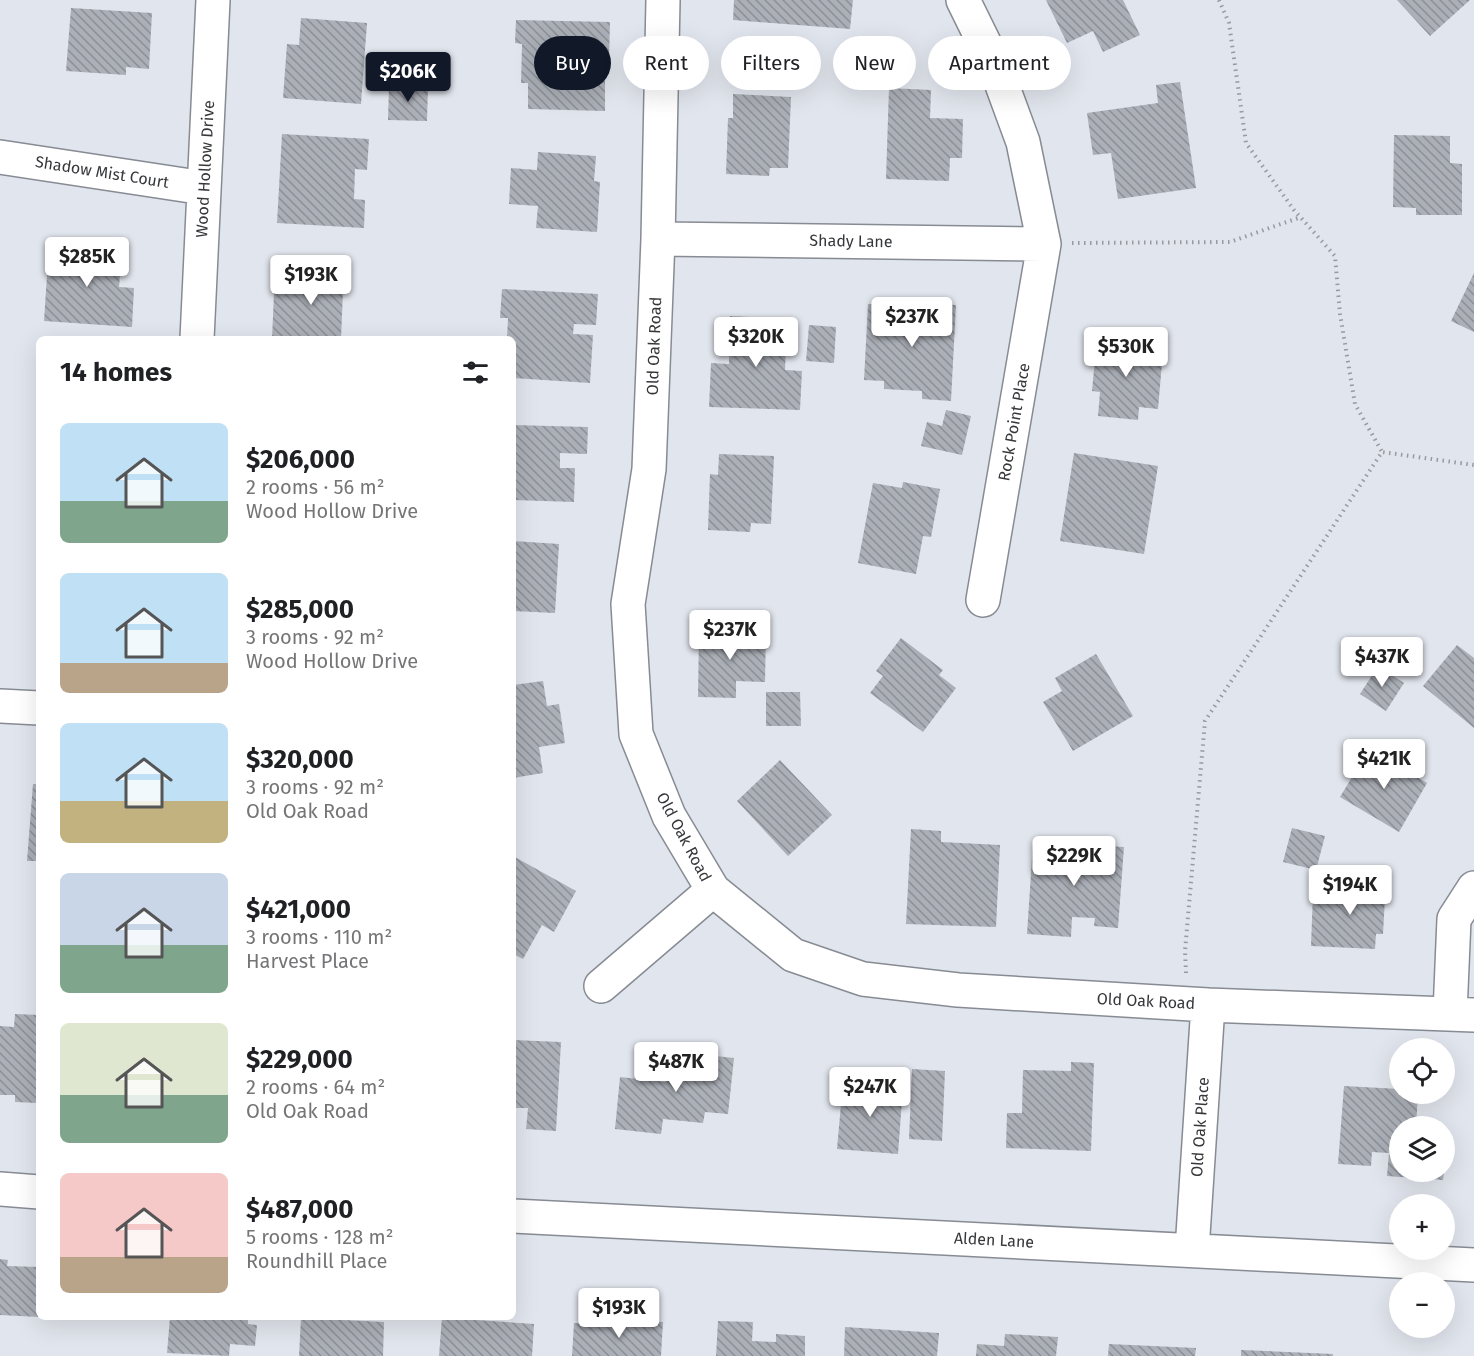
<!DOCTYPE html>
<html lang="en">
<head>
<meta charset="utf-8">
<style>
  body { margin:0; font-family:"Fira Sans",sans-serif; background:#f2f2f2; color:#202124; height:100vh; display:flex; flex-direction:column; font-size:22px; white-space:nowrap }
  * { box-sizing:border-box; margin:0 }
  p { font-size:20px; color:#757577 }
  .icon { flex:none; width:33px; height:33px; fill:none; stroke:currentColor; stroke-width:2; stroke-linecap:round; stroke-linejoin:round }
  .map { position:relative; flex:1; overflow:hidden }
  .details { position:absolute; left:36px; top:336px; width:480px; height:984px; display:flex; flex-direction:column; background:#fff; border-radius:9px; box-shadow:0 6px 24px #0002 }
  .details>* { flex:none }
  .hud { position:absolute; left:534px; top:36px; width:570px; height:54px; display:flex; gap:12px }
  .fabs { position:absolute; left:1389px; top:1038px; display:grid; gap:12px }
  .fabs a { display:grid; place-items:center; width:66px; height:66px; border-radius:50%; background:#fff; box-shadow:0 6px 24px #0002; font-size:30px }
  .price { position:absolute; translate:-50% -51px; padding:0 14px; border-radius:6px; background:#fff; color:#222; font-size:20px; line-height:39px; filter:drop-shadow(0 2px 3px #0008) }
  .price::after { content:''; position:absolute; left:50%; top:36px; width:18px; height:14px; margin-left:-9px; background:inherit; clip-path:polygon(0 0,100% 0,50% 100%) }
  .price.on { background:#111827; color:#fff }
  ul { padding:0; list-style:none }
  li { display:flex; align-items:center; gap:18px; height:150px; padding:0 24px }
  li span { display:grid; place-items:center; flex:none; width:168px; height:120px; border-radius:9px; color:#555 }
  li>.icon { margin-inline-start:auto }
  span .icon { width:72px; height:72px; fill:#fffc; stroke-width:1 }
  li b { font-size:26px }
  h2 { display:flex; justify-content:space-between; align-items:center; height:72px; padding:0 24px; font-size:26px }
  .pill { padding:0 21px; border-radius:27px; background:#fff; box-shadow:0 6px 24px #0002; font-size:21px; line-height:54px }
  .pill.on { background:#111827; color:#fff }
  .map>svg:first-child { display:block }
</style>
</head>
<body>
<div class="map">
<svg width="1474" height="1356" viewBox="0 0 1474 1356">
  <defs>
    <pattern id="building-back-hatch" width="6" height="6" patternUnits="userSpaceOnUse" patternTransform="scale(1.5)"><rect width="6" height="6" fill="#abafb7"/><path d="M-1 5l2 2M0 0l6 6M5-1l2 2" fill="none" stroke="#8c8f96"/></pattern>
  </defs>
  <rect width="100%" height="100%" fill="#e1e5ed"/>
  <path fill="url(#building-back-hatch)" d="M734 0H853L850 29 733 20Z
    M1046 0H1123L1140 35 1103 52 1093 31 1067 43Z
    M1397 0H1470L1430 36Z
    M71 8 152 13 149 69 126 67V75L66 71Z
    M301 18 367 23 361 104 283 98 287 44 299 45Z
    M516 20 610 22 609 59H605V111L528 109V83H521L522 44 515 43Z
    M1180 82 1196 188 1118 199 1111 153 1093 155 1087 113 1158 103 1156 85Z
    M389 86 428 87 427 121 388 120Z
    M889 88 931 90 930 118 963 119 962 158H950L949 181 886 179Z
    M733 94 791 97 788 168H770L769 176 726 174 728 118H733Z
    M282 134 369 139 367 170 355 169 354 199 365 200 364 228 277 223Z
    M1394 135 1450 136V163L1462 164V215H1416V208L1393 207Z
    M538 152 596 156 594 181 600 182 597 232 536 228 538 206 509 204 511 168 537 170Z
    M49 245 122 250 119 287 134 288 132 327 44 321Z
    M298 266 344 267 341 339H272L274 293 297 294Z
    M1474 273V332L1451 321Z
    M502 289 598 294 596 325 574 324 573 334 593 335 590 383 513 378V339H507L508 318H500Z
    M918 303 956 305 951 401 922 399V391L884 389V381L864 380 868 304 918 307Z
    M730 316 787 319 785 370 802 371 800 410 709 407 711 363 729 364Z
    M809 325 836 327 834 363 806 361Z
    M1097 337 1139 340V349L1163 352 1158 409 1139 407 1138 420 1098 416 1100 392 1092 391Z
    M946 410 971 416 962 455 921 446 927 422 942 426Z
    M513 425 588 427 587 454 560 453V468H575L574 502 513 500Z
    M1074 453 1158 466 1144 554 1060 541Z
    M719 454 774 456 771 524 751 523 750 532 708 530 710 474 718 475Z
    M903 482 940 489 931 537 923 536 916 574 858 563 873 483 902 488Z
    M513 541 559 544 555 613 513 611Z
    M699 629 766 630 765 682 736 681V698L698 697Z
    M901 638 943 670 939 675 956 688 923 732 870 693 883 676 876 671Z
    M1457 645 1474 658V728L1423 686Z
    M1096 654 1133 716 1073 751 1043 702 1062 691 1055 678Z
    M1378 666 1404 683 1386 711 1360 694Z
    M543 681 547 706 559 704 565 743 539 747 543 773 513 778V685Z
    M766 692H800L801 726H766Z
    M1369 749 1427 783 1399 832 1340 797Z
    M780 760 832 815 788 856 737 801Z
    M33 784H39V861H27Z
    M1292 828 1325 836 1316 870 1283 862Z
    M911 829 941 831V842L1000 845 996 927 906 924Z
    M1033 842 1124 847 1118 928 1094 926 1095 918 1072 917 1071 937 1027 934Z
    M513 856 576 891 554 932 542 925 523 959 513 954Z
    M1348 879 1386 880 1383 934H1376L1375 949 1311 946 1313 893 1347 894Z
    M15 1014 39 1015 38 1103 15 1102V1095H0V1026L14 1027Z
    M513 1040 561 1042 556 1131 526 1129 528 1108H513Z
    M670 1051 734 1058 728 1114 705 1112 703 1123 663 1119 661 1134 615 1129 620 1077 666 1082Z
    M1071 1062 1094 1063 1091 1151 1006 1148 1007 1113H1022L1023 1070 1071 1071Z
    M912 1069 945 1071 942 1141 909 1139Z
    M843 1082 903 1087 898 1154 837 1149Z
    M1344 1086 1400 1089V1094H1418L1416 1126H1400V1172H1444L1443 1180 1387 1176 1389 1153 1372 1152 1371 1166 1338 1164Z
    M0 1259 8 1260 7 1266 39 1267V1317L0 1315Z
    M170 1317H248V1324L257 1325 255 1346 230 1344 229 1356 167 1353Z
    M442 1317H476V1320L534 1324 532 1356H439Z
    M301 1318 384 1322 383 1356H299Z
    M618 1319 663 1322 661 1356H572L574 1323 617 1326Z
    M718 1321 753 1322 752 1341 776 1342V1334L805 1336V1356H716Z
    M845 1327 939 1333 937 1356H844Z
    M1005 1334 1058 1337 1056 1356H976L977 1344 1004 1346Z
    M1109 1344 1196 1348 1195 1356H1108Z
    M1241 1350 1333 1354V1356H1241Z"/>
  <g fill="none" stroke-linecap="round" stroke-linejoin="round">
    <defs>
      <path id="minor" d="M663 0 658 239 649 469 628 604 636 734 669 816 713 890 793 955 863 979 958 990 1208 1005 1474 1015
        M963 0 994 63 1023 142 1044 244 983 600
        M0 157 204 188
        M658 239 1044 244
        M197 339 213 0
        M0 706 39 708
        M601 986 713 890
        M1450 1013 1454 919 1474 888
        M0 1189 39 1192
        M513 1216 1474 1265
        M1192 1250 1208 1005"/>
    </defs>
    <use href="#minor" stroke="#878b93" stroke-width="36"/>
    <path stroke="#979a9f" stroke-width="4" stroke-dasharray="1.5 4.5" stroke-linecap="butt" d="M1219 0 1229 23 1246 143 1294 210 1335 256 1340 314 1355 404 1382 452
      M1072 243 1230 242 1301 217
      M1186 973 1185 951 1205 721 1382 452 1474 465"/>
    <use href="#minor" stroke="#fff" stroke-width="33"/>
  </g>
  <g text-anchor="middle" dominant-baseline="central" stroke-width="4.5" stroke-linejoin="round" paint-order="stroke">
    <g font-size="16" fill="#36373a" stroke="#fff">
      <text transform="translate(205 169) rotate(-87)">Wood Hollow Drive</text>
      <text transform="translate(102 172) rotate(9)">Shadow Mist Court</text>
      <text transform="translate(851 241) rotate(1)">Shady Lane</text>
      <text transform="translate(654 346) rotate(-88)">Old Oak Road</text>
      <text transform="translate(1014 422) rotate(-80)">Rock Point Place</text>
      <text transform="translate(684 837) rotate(62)">Old Oak Road</text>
      <text transform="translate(1146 1001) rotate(3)">Old Oak Road</text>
      <text transform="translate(1200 1127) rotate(-86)">Old Oak Place</text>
      <text transform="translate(994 1240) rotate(3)">Alden Lane</text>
    </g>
  </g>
</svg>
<div class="fabs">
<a><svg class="icon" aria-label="locate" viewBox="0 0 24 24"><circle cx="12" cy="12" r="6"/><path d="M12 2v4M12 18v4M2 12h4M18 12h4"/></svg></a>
<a><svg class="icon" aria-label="layers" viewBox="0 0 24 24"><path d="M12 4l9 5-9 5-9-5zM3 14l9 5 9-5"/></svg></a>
<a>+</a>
<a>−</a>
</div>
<b class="price on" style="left:408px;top:103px">$206K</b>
<b class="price" style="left:87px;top:288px">$285K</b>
<b class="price" style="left:311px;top:306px">$193K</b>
<b class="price" style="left:912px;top:348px">$237K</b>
<b class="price" style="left:756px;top:368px">$320K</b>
<b class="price" style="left:1126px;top:378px">$530K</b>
<b class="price" style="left:730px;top:661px">$237K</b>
<b class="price" style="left:1382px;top:688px">$437K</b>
<b class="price" style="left:1384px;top:790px">$421K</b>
<b class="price" style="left:1074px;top:887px">$229K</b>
<b class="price" style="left:1350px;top:916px">$194K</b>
<b class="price" style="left:676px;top:1093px">$487K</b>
<b class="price" style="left:870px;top:1118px">$247K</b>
<b class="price" style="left:619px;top:1339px">$193K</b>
<div class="hud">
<a class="pill on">Buy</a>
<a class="pill">Rent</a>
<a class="pill">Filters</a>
<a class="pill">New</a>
<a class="pill">Apartment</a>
</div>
<section class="details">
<h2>14 homes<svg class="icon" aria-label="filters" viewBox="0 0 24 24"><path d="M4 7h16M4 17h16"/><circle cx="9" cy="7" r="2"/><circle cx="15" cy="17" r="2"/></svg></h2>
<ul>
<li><span style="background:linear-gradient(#bfe0f5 65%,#7fa58c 0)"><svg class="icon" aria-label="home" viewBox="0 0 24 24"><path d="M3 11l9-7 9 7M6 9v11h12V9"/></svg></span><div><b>$206,000</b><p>2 rooms · 56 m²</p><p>Wood Hollow Drive</p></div></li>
<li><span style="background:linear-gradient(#bfe0f5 75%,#b9a48a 0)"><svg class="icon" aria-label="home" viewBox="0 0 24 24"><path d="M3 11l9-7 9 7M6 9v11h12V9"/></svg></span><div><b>$285,000</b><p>3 rooms · 92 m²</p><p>Wood Hollow Drive</p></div></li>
<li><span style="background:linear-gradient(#bfe0f5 65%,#c2b280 0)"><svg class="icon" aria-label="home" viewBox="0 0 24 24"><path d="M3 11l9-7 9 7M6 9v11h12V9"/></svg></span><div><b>$320,000</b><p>3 rooms · 92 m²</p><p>Old Oak Road</p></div></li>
<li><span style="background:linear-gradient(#c9d6e8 60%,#7fa58c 0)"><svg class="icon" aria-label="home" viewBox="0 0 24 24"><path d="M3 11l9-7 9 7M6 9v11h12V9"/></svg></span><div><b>$421,000</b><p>3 rooms · 110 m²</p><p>Harvest Place</p></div></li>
<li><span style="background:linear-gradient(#dfe7d0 60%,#7fa58c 0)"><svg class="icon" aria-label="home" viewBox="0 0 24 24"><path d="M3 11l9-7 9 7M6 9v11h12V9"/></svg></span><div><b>$229,000</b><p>2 rooms · 64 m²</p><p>Old Oak Road</p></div></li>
<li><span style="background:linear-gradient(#f6c9c9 70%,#b9a48a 0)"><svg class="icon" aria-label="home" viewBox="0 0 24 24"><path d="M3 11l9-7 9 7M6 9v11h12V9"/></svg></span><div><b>$487,000</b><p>5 rooms · 128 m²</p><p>Roundhill Place</p></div></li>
</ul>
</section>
</div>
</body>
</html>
